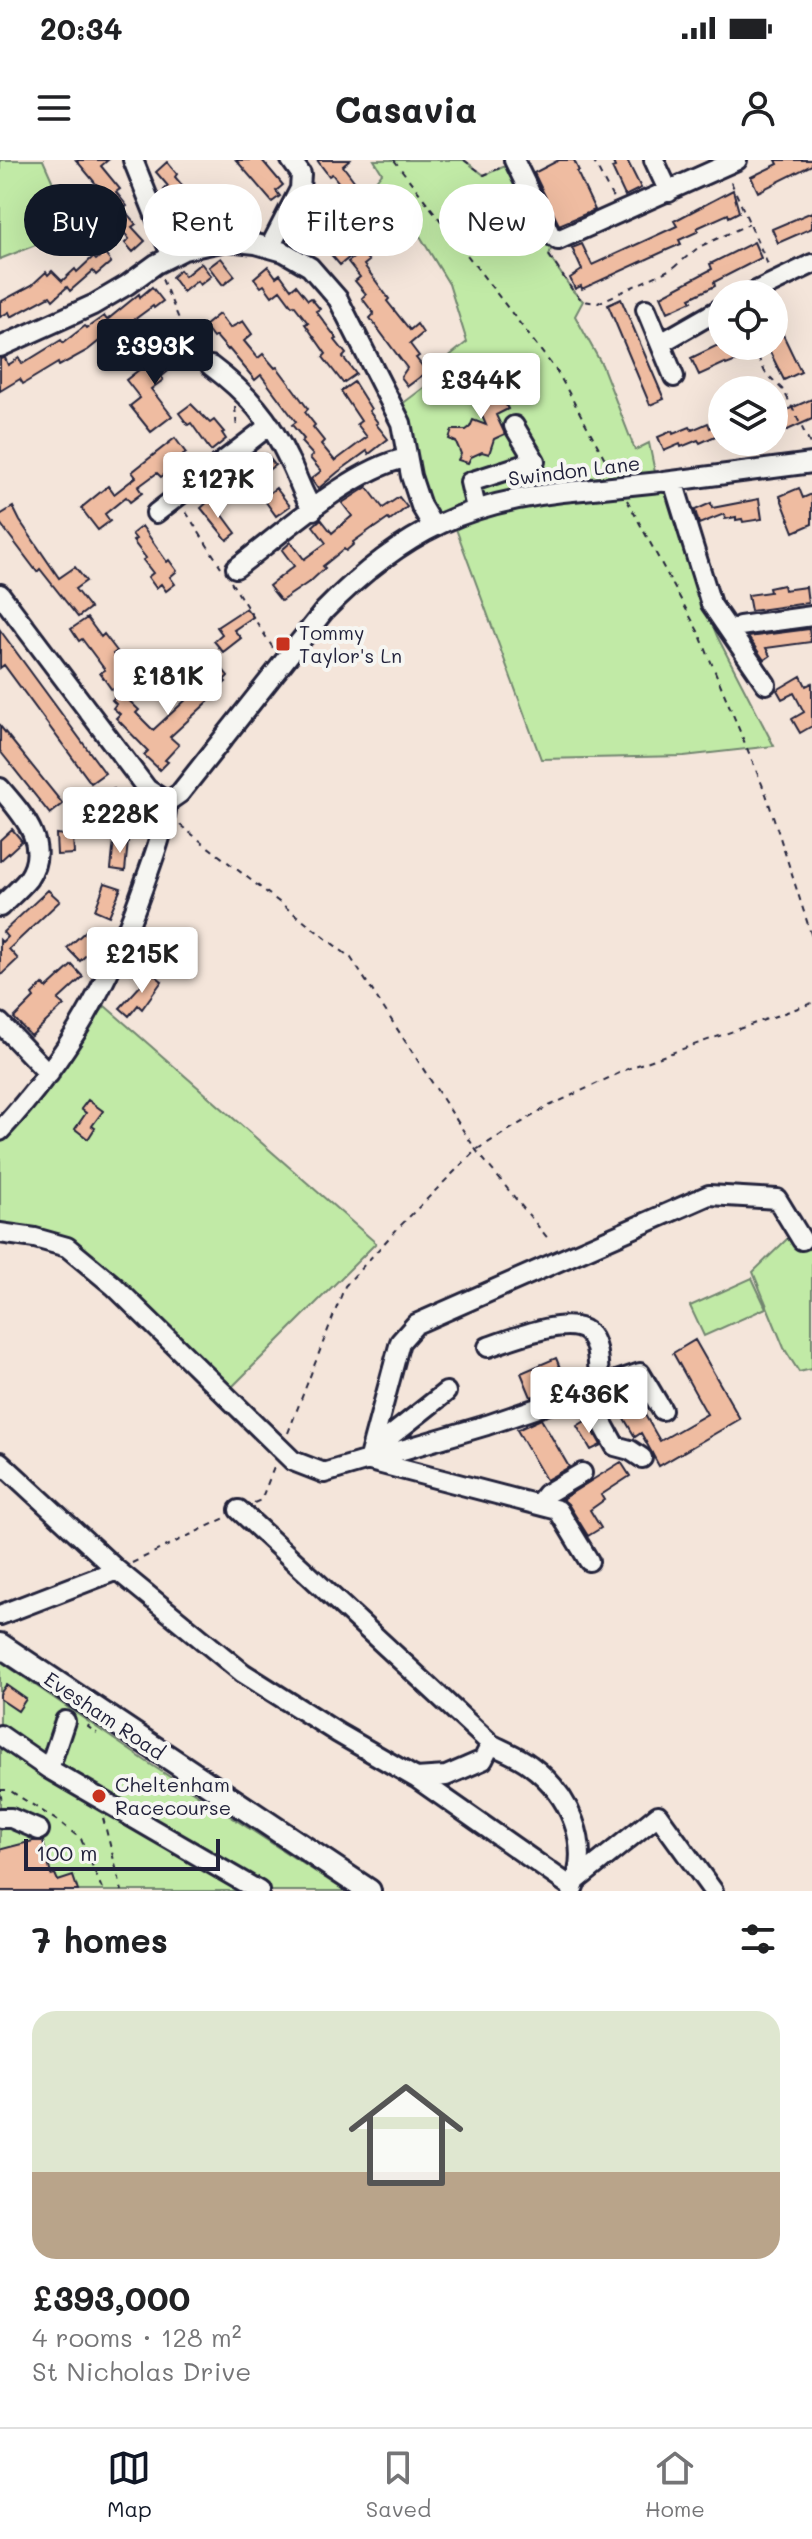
<!DOCTYPE html>
<html lang="en">
<head>
<meta charset="utf-8">
<style>
  body { margin:0; font-family:Mali,sans-serif; background:#f6f6f6; color:#202124; height:100vh; display:flex; flex-direction:column; font-size:30px; white-space:nowrap }
  * { box-sizing:border-box; margin:0 }
  p { font-size:26px; color:#757577 }
  .icon { flex:none; width:44px; height:44px; fill:none; stroke:currentColor; stroke-width:2; stroke-linecap:round; stroke-linejoin:round }
  .map { position:relative; height:1731px; overflow:hidden }
  .panel { display:flex; flex-direction:column; background:#fff; flex:1 }
  .panel>* { flex:none }
  .banner { position:absolute; left:24px; top:24px; width:764px; height:72px; display:flex; gap:16px }
  .buttons { position:absolute; left:708px; top:120px; display:grid; gap:16px }
  .buttons a { display:grid; place-items:center; width:80px; height:80px; border-radius:50%; background:#fff; box-shadow:0 8px 32px #0002; font-size:40px }
  .scale { position:absolute; left:24px; bottom:20px; width:196px; box-sizing:border-box; padding-left:8px; border:4px solid #22223b; border-top:0; font-size:22px; line-height:28px; white-space:nowrap; color:#22223b; -webkit-text-stroke:6px #f6f6f2; paint-order:stroke }
  .price { position:absolute; translate:-50% -68px; padding:0 18px; border-radius:8px; background:#fff; color:#222; font-size:26px; line-height:52px; filter:drop-shadow(0 2px 4px #0008) }
  .price::after { content:''; position:absolute; left:50%; top:48px; width:24px; height:18px; margin-left:-12px; background:inherit; clip-path:polygon(0 0,100% 0,50% 100%) }
  .price.active { background:#111827; color:#fff }
  ul { padding:0; list-style:none }
  li { display:grid; align-content:center; gap:16px; height:424px; padding:0 32px }
  li span { display:grid; place-items:center; height:248px; border-radius:24px; color:#555 }
  li>.icon { margin-inline-start:auto }
  span .icon { width:144px; height:144px; fill:#fffc; stroke-width:1 }
  li b { font-size:34px }
  h2 { display:flex; justify-content:space-between; align-items:center; height:96px; padding:0 32px; font-size:34px }
  .chip { padding:0 28px; border-radius:36px; background:#fff; box-shadow:0 8px 32px #0002; font-size:28px; line-height:72px }
  .chip.active { background:#111827; color:#fff }
  .status { display:flex; justify-content:space-between; align-items:center; height:56px; padding:0 40px; background:#fff; direction:ltr }
  .status svg { height:22px; fill:currentColor }
  header { display:flex; justify-content:space-between; align-items:center; height:104px; padding:0 32px; background:#fff; font-size:36px; font-weight:800 }
  .tabs { display:flex; justify-content:space-around; align-items:center; height:112px; border-top:2px solid #e0e0e0; background:#fff; font-size:22px; color:#757577 }
  .tabs a { display:grid; justify-items:center; gap:4px }
  .tabs .active { color:#111827 }
  .map>svg:first-child { display:block }
</style>
</head>
<body>
<div class="status"><b>20:34</b><svg viewBox="0 0 49 12"><path d="M0 12V9h3v3zM5 12V6h3v6zM10 12V3h3v9zM15 12V0h3v12zM26 1h20v11H26zM47 4h2v5h-2z"/></svg></div>
<header><svg class="icon" aria-label="menu" viewBox="0 0 24 24"><path d="M4 6h16M4 12h16M4 18h16"/></svg>Casavia<svg class="icon" aria-label="person" viewBox="0 0 24 24"><circle cx="12" cy="8" r="4"/><path d="M4 21q1-7 8-7t8 7"/></svg></header>
<div class="map">
<svg width="812" height="1731" viewBox="0 0 812 1731">
  <rect width="100%" height="100%" fill="#f4e5da"/>
  <filter id="ink" filterUnits="userSpaceOnUse"><feTurbulence type="fractalNoise" baseFrequency=".0125" numOctaves="2"/><feDisplacementMap in="SourceGraphic" scale="16" xChannelSelector="R" yChannelSelector="G"/><feConvolveMatrix kernelMatrix="1 2 1 2 8 2 1 2 1" color-interpolation-filters="sRGB"/></filter>
  <g filter="url(#ink)">
    <path fill="#c1eaa6" stroke="#728670" stroke-width="2" d="M0 0H43L74 70 0 99Z
      M374 0H464L484 15 515 2 554 78 549 96 573 131 583 141 575 156 602 205 635 290 649 283 657 322 670 331 690 408 717 476 774 586 684 596 541 599 452 358 433 366 394 250 438 217 443 201 467 182 449 124 420 76 394 61 374 23 382 13Z
      M105 846 376 1083 224 1235 73 1079 0 1065V975Z
      M806 1069 812 1077V1209L799 1212 784 1188 753 1112 787 1079Z
      M752 1118 766 1148 704 1176 690 1146Z
      M0 1501 150 1604 345 1731H0Z"/>
    <path fill="#efbca1" stroke="#22223b" stroke-width="2" d="M76 0H108L101 6 120 29 116 32 127 46 123 49 136 64 132 67 145 81 133 92 125 83 129 79 106 48 112 43Z
      M236 0H262L283 25 276 31 280 36 272 42Z
      M317 0H350L343 6 361 30 351 38 332 14 329 16Z
      M559 0H574L579 11 577 12 595 50 559 65 534 13Z
      M612 0H627L641 28 625 36 612 8 615 7Z
      M776 0H812V5L758 32 751 17 778 4Z
      M167 2 177 14 175 17 187 31 185 32 194 43 192 45 204 59 190 70 171 46 175 43 164 30 168 26 156 12Z
      M733 30 739 52 729 57 728 54 697 68 699 71 679 80 681 84 667 90 582 129 581 126 575 129 570 118 582 110 572 88 582 84 592 105 677 66 674 61Z
      M812 52V68L778 83 772 69Z
      M327 72 338 86 342 84 351 96 340 105 328 91 326 93 316 81Z
      M754 82 761 98 714 122 715 126 690 138 692 141 668 152 661 136 712 109 710 104Z
      M361 92 369 101 364 105 389 139 387 141 410 170 417 164 423 173 410 184 419 196 416 198 427 212 408 226 401 217 407 208 370 158 374 154 362 138 366 134 355 121 360 117 348 102Z
      M104 93 111 102 96 115 93 111 70 131 67 127 53 140 50 136 11 157 9 152 0 157V142L32 125 46 112 48 115 52 111 63 122 62 121 75 109 77 112 93 97 96 100Z
      M221 98 235 116 223 125 209 107Z
      M201 103 211 116 200 125 197 121 183 132 172 117 180 110 185 116Z
      M268 106 276 117 280 114 291 129 296 125 308 140 311 138 320 149 316 151 337 179 335 180 346 194 343 197 356 214 343 223 323 197 326 194 305 164 308 163 294 145 292 146 280 130 272 136 264 125 261 127 254 118Z
      M152 127 163 141 154 148 153 146 105 181 103 178 88 190 59 206 58 203 23 224 20 219 0 231V199L5 198 8 205 19 198 22 204 61 180 63 183 85 166 87 168 104 156 107 160 139 134 140 137Z
      M621 139 664 239 650 245 608 145Z
      M219 154 230 168 243 161 252 174 244 181 258 198 263 194 275 208 277 207 295 231 308 249 305 252 315 265 313 267 324 281 321 284 335 301 367 277 357 264 361 261 341 231 354 222 371 249 369 251 378 263 376 264 388 279 369 294 367 291 338 312 318 329 311 319 321 311 310 298 313 295 301 282 304 279 292 265 296 262 261 215 255 220 229 189 228 190 216 176 213 178 204 166Z
      M774 156 801 212 784 220 767 186H774Z
      M180 180 190 193 161 217 163 220 151 229 172 256 151 272 130 246 140 238 126 220 149 202 151 205Z
      M716 186H745L750 196 726 205 725 203 699 215 691 198Z
      M478 217 481 223 492 217 508 249 496 255 505 274 494 279 489 294 482 292 471 297 468 303 458 300 461 294 459 289 456 282 449 279 452 270H466L470 267 473 260 486 265 467 222Z
      M812 239V259L783 272 775 255Z
      M191 244 210 263 214 260 224 272 222 273 226 279 211 291 191 263 188 265 179 253Z
      M722 262V273L700 283 698 280 681 287 680 284 664 291 658 277 672 271 673 274 690 267 692 270 708 263 710 268Z
      M175 278 186 293 182 296 185 300 161 317 157 313 138 327 142 333 130 342 126 337 105 354 110 361 98 370 81 348 108 326 114 334 136 317 132 312Z
      M266 294 275 305 234 335 227 325Z
      M367 327 383 348 399 337 407 347 390 361 388 359 375 368 374 367 353 382 354 384 346 391 344 389 323 406 325 408 312 420 281 441 269 426 294 406 282 390 291 382 304 399 326 383 313 366 321 359 332 373 352 356 342 343Z
      M276 328 290 346 276 356 263 338Z
      M799 328 803 338 812 334V364L794 372 780 336Z
      M211 339 236 373 227 380 201 348Z
      M759 339 762 359 743 362 742 359 736 360V357L725 359 724 354 699 364 695 350 711 343 712 348Z
      M13 347 20 361 59 418 75 407 86 421 75 429 90 448 78 457 40 409 37 412 0 363V355Z
      M142 366 167 402 169 400 177 411 170 417 175 424 166 431 161 424 156 428 148 417 153 413 143 400 146 398 133 381 136 379 132 374Z
      M783 425 784 430 806 427 808 443 751 451 748 435 770 432 769 428Z
      M246 448 253 457 234 470 241 478 223 492 214 481 222 474 217 467Z
      M87 458 101 477 104 474 117 491 113 494 129 517 112 530 100 513 105 510 82 479 79 481 71 469Z
      M809 469 811 482 766 488 770 496 764 500 748 477Z
      M0 470 105 613 91 623 4 505 0 508Z
      M216 501 228 516 224 520 226 522 209 536 211 539 170 577 179 585 165 600 168 602 160 610 144 595 148 591 116 558 120 554 113 548 116 544 112 540 120 532 139 550 136 553 153 570 189 537 186 534 205 520 200 514Z
      M801 516 806 526 812 523V566L800 573 792 559 804 552 794 533 782 539 777 530Z
      M0 566 63 644 50 654 0 591Z
      M114 629 123 659 109 663 101 633Z
      M12 669 22 681 0 701V680Z
      M56 674 73 676 74 694 57 695Z
      M114 680 128 681 125 711 111 709Z
      M105 723 121 728 109 756 95 750Z
      M48 730 60 741 9 789 18 799 0 816V780L2 782 7 777 3 772Z
      M87 770 99 783 80 801 67 788Z
      M72 805 83 817 58 840 64 845 31 876 14 858 34 838 32 835 43 824 47 828Z
      M152 813 162 821 142 849 138 845 129 856 120 848Z
      M88 940 103 951 92 966 95 968 88 979 75 969 86 953 81 949Z
      M695 1180 740 1259 659 1306 641 1273 635 1277 611 1236 630 1229 660 1281 707 1254 673 1193Z
      M556 1198 565 1220 574 1216 577 1222 531 1237 521 1213Z
      M541 1259 569 1307 546 1320 517 1270Z
      M587 1260 601 1285 591 1290 577 1266Z
      M621 1302 630 1316 601 1335 604 1340 590 1350 601 1368 588 1376 568 1344 562 1339Z
      M6 1525 26 1539 18 1551 0 1539V1534Z
      M33 1681H43L51 1715 55 1714 58 1721 73 1716 78 1731H0V1692L2 1689Z"/>
    <g fill="none" stroke-linecap="round" stroke-linejoin="round">
      <defs>
        <path id="minor" d="M133 0 171 95
          M514 0 550 74 558 80 737 0
          M654 0 669 32
          M270 87 300 29 301 14 291 0
          M750 134 812 104
          M646 149 674 217
          M661 183 722 148
          M0 187 93 145 127 125 156 104 184 90 226 81 256 84 284 92 310 107 338 139 401 263 411 316 421 346 433 366
          M211 206C247 233 270 259 289 300 298 317 302 334 313 350
          M673 321 711 444 766 524
          M664 322 812 303
          M476 348 470 322 535 301 514 266
          M156 353 270 265
          M236 408C281 374 352 309 406 298
          M0 434 147 629 167 642
          M731 473 740 466 812 456
          M0 628C21 653 52 684 28 719 20 729 9 738 0 747
          M167 642 180 633 324 451C403 370 471 339 583 330
          M0 863 49 914
          M0 971C69 896 108 826 142 730 152 701 164 673 167 642
          M0 1073 35 1078 67 1087 114 1126 293 1301 324 1313 487 1265 640 1213 662 1250
          M488 1187C509 1180 568 1155 587 1172 601 1184 597 1211 600 1227
          M586 1233 615 1286 630 1290 642 1298
          M372 1295 378 1286 446 1232
          M368 1301 400 1182 416 1164 709 1035 777 1039 802 1080
          M370 1301 558 1350 589 1401
          M0 1302 117 1410 243 1513 338 1573 416 1618 446 1616 483 1600 491 1584C504 1591 519 1596 530 1605 569 1634 593 1684 572 1731
          M538 1344 546 1334 582 1313
          M239 1350 491 1584
          M0 1455 117 1410
          M0 1575 49 1609 259 1731
          M49 1609 65 1561
          M416 1618 573 1728
          M0 1658H11L39 1670
          M577 1720 658 1655 713 1731"/>
        <path id="major" d="M0 1485 369 1731"/>
      </defs>
      <use href="#minor" stroke="#22223b" stroke-width="24"/>
      <use href="#major" stroke="#22223b" stroke-width="28"/>
      <path stroke="#22223b" stroke-width="2" stroke-dasharray="6 6" stroke-linecap="butt" d="M394 0 558 213 611 310
        M464 0 484 15 500 8
        M593 0 613 38
        M731 22 769 107
        M549 95 573 131 583 141 598 143 673 108 699 87 749 64
        M162 119 185 173 199 197
        M753 186 765 212 784 231 811 286
        M235 247 237 269
        M627 340 699 473 766 634 812 777
        M186 352 221 407
        M231 422 273 488
        M180 665 351 798 476 990 550 1081
        M288 1273 345 1126 399 1067 476 990 547 947 632 907 812 843
        M254 1343 261 1340 275 1305
        M132 1403 227 1357
        M89 1565 88 1567 97 1573
        M0 1630H9L61 1663 81 1679 103 1731
        M0 1633 2 1641
        M103 1658 122 1731"/>
      <use href="#minor" stroke="#f6f6f2" stroke-width="18"/>
      <use href="#major" stroke="#f6f6f2" stroke-width="22"/>
      <defs>
        <path id="minor-bridge" d="M583 330 660 322"/>
      </defs>
      <use href="#minor-bridge" stroke="#22223b" stroke-width="24" stroke-linecap="butt"/>
      <use href="#minor-bridge" stroke="#f6f6f2" stroke-width="18"/>
    </g>
  </g>
  <g fill="#c8321e" stroke="#f6f6f2" stroke-width="3">
    <rect x="275" y="476" width="16" height="16" rx="4"/>
    <circle cx="99" cy="1636" r="8"/>
  </g>
  <g text-anchor="middle" dominant-baseline="central" stroke-width="8" stroke-linejoin="round" paint-order="stroke">
    <g font-size="20" fill="#22223b" stroke="#f6f6f2">
      <text transform="translate(574 310) rotate(-7)">Swindon Lane</text>
      <text transform="translate(105 1555) rotate(34)">Evesham Road</text>
    </g>
    <g font-size="20" fill="#22223b" stroke="#f6f6f2" text-anchor="start">
      <text x="299" y="472">Tommy<tspan x="299" dy="23">Taylor's Ln</tspan></text>
      <text x="115" y="1624">Cheltenham<tspan x="115" dy="23">Racecourse</tspan></text>
    </g>
  </g>
</svg>
<div class="buttons">
<a><svg class="icon" aria-label="locate" viewBox="0 0 24 24"><circle cx="12" cy="12" r="6"/><path d="M12 2v4M12 18v4M2 12h4M18 12h4"/></svg></a>
<a><svg class="icon" aria-label="layers" viewBox="0 0 24 24"><path d="M12 4l9 5-9 5-9-5zM3 14l9 5 9-5"/></svg></a>
</div>
<div class="scale">100 m</div>
<b class="price active" style="left:155px;top:227px">£393K</b>
<b class="price" style="left:481px;top:261px">£344K</b>
<b class="price" style="left:218px;top:360px">£127K</b>
<b class="price" style="left:168px;top:557px">£181K</b>
<b class="price" style="left:120px;top:695px">£228K</b>
<b class="price" style="left:142px;top:835px">£215K</b>
<b class="price" style="left:589px;top:1275px">£436K</b>
<div class="banner">
<a class="chip active">Buy</a>
<a class="chip">Rent</a>
<a class="chip">Filters</a>
<a class="chip">New</a>
</div>
</div>
<section class="panel">
<h2>7 homes<svg class="icon" aria-label="filters" viewBox="0 0 24 24"><path d="M4 7h16M4 17h16"/><circle cx="9" cy="7" r="2"/><circle cx="15" cy="17" r="2"/></svg></h2>
<ul>
<li><span style="background:linear-gradient(#dfe7d0 65%,#b9a48a 0)"><svg class="icon" aria-label="home" viewBox="0 0 24 24"><path d="M3 11l9-7 9 7M6 9v11h12V9"/></svg></span><div><b>£393,000</b><p>4 rooms · 128 m²</p><p>St Nicholas Drive</p></div></li>
</ul>
</section>
<nav class="tabs">
<a class="active"><svg class="icon" aria-label="map" viewBox="0 0 24 24"><path d="M3 6l6-2 6 2 6-2v14l-6 2-6-2-6 2zM9 4v14M15 6v14"/></svg>Map</a>
<a><svg class="icon" aria-label="saved" viewBox="0 0 24 24"><path d="M7 4h10v16l-5-4-5 4z"/></svg>Saved</a>
<a><svg class="icon" aria-label="home" viewBox="0 0 24 24"><path d="M3 11l9-7 9 7M6 9v11h12V9"/></svg>Home</a>
</nav>
</body>
</html>
